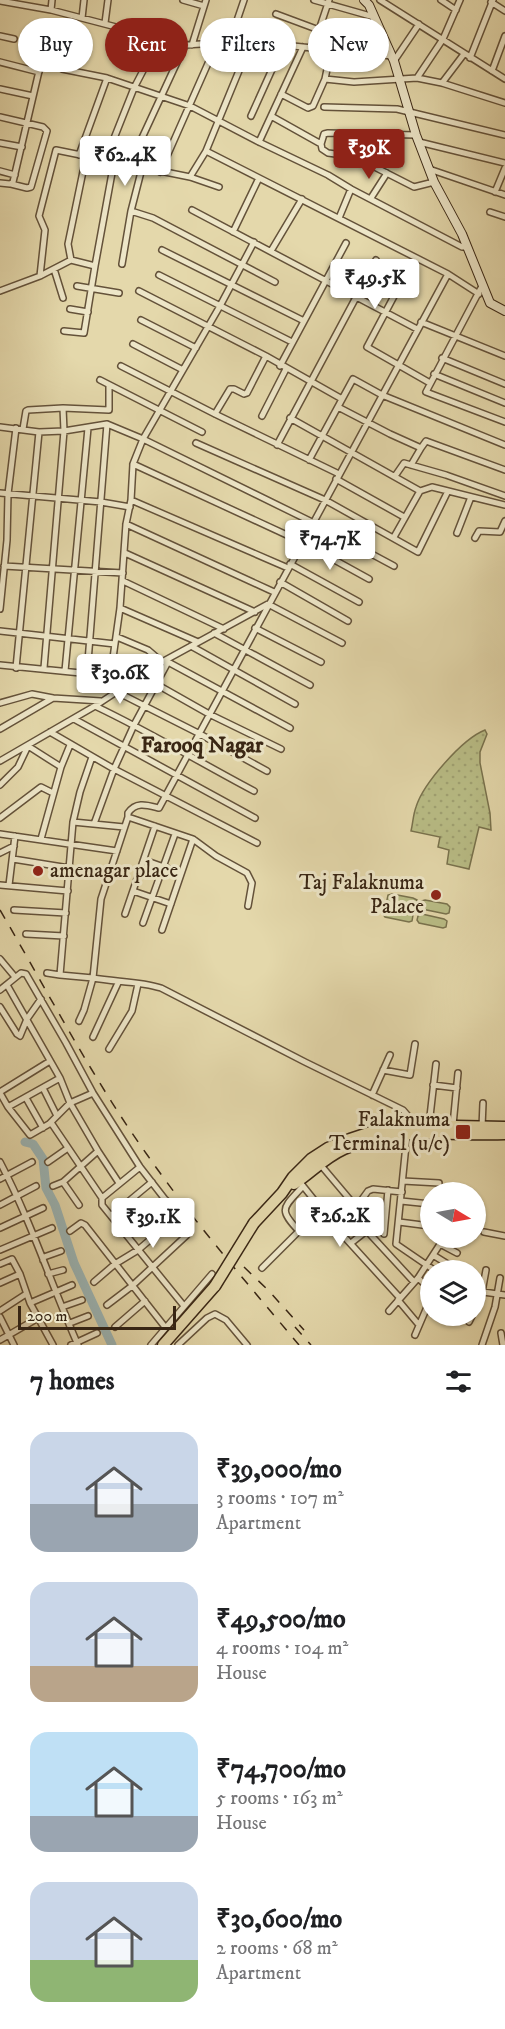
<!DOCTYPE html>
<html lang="en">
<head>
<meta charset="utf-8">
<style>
  body { margin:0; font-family:"IM FELL DW Pica",serif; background:#f6f6f6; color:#202124; height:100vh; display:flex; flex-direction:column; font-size:22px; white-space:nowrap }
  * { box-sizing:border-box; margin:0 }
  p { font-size:20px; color:#757577 }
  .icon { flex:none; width:33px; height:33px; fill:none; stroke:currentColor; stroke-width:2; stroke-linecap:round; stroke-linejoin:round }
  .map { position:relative; height:1345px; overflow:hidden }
  .sheet { display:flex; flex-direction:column; background:#fff; flex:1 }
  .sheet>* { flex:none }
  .banner { position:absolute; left:18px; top:18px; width:470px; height:54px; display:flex; gap:12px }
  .needle { width:39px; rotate:100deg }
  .buttons { position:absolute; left:420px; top:1182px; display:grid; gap:12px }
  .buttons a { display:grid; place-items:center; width:66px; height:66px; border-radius:50%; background:#fff; box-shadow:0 2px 4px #0004; font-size:30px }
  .scale { position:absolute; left:18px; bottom:15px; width:158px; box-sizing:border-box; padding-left:6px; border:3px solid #392614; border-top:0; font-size:16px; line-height:21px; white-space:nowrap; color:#392614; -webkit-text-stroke:4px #ede6c8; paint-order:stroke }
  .price { position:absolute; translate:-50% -51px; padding:0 14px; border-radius:6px; background:#fff; color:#222; font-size:20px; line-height:39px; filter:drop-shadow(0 2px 3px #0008) }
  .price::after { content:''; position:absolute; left:50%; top:36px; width:18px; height:14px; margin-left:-9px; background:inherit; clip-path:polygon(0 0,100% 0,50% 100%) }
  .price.on { background:#8f2418; color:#fff }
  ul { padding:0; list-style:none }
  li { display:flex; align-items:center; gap:18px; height:150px; padding:0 30px }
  li span { display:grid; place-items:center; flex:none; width:168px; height:120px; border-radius:18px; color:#555 }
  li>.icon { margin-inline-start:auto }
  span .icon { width:72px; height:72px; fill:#fffc; stroke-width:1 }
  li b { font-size:26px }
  h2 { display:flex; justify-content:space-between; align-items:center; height:72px; padding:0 30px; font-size:26px }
  .tag { padding:0 21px; border-radius:27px; background:#fff; box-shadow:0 2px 4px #0004; font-size:21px; line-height:54px }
  .tag.on { background:#8f2418; color:#fff }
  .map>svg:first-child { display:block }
</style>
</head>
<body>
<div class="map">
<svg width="505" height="1345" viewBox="0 0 505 1345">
  <defs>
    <pattern id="park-dots" width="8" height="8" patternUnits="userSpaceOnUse" patternTransform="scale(1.5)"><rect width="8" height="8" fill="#b9bd86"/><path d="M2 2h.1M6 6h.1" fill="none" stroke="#a0a273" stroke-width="1.8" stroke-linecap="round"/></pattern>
  </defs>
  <rect width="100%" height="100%" fill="#e4d8ab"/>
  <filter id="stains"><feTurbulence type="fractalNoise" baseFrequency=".00333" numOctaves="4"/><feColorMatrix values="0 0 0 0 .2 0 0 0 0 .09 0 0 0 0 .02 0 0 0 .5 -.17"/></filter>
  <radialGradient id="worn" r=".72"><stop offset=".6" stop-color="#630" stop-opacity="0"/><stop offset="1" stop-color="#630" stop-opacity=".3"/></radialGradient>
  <path fill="#b9bd86" stroke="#79724d" stroke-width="1.5" d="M392 894 413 898 417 900 415 906 412 908 388 903 387 900 388 895Z
    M425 900 447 904 450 907 449 913 446 914 422 909 420 906 421 901Z
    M388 908 410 912 413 915 412 921 409 922 385 917 383 914 384 909Z
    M422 914 444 919 447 921 446 927 443 928 419 923 417 920 418 916Z"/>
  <path fill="url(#park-dots)" stroke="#79724d" stroke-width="1.5" d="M485 730 487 734 480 752V763L490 813 491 830 479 827 469 869 447 864 449 850 438 847 440 837 411 831C413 823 413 815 416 807 423 784 462 739 485 730Z"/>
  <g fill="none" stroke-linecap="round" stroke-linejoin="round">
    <path stroke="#9cb6b6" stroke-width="9" d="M25 1142 33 1144 43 1159 46 1188 55 1205 74 1263 112 1345"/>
    <defs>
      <path id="street" d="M183 0 204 6
        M314 0 374 17
        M380 0 505 79
        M441 0 456 10
        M0 1 51 10 185 45 217 43 283 45 392 56
        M491 2 505 11
        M51 10 52 0
        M276 14 319 30
        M82 18 84 0
        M105 23 108 0
        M0 36 14 39
        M229 44 244 0
        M192 45 206 0
        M310 48 319 30 329 0
        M26 50 62 57 69 33
        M62 57 60 66 62 69 107 78 190 106 259 142 328 175 351 189 462 247H467
        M470 58 493 0
        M117 59 146 68
        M394 61 419 24
        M0 62 39 72
        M492 71 505 36
        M417 78 443 39 460 0
        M325 79 354 82 417 78 442 83 505 103
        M442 83 464 54
        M0 89 33 96
        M281 94 308 108 313 106 325 79 331 50
        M324 107 397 109 505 135
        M251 116 283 45
        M271 116 321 144 322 149 328 153 343 155
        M0 117 43 127 47 131 31 187 27 188 11 184
        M259 142 303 47
        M419 142 505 163
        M0 143 22 147
        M321 144 324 134 328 133 416 135
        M206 151 448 274 479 294
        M79 155 107 78
        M359 159 414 187 434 182
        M105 161 134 88 160 38
        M129 166 185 45
        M429 169 505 195
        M0 171 15 175
        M160 172 217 43
        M190 177 206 151 250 44
        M0 183 10 184 13 182 43 54
        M495 192 505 168
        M371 198 387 173
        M192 210 417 329
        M131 211 153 218 275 282
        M490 212 505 217
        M339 218 351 189
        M233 232 259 178
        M162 250 304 321
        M271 251 302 199
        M71 260 68 244 86 157
        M122 264 131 211 142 168
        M54 269 63 298
        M159 275 292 342
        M40 276 71 260 95 266 114 162
        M401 283 367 347 430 383
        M77 286 119 293
        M482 286 426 392 505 422
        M0 291 40 276 45 230 39 216 56 150 190 177 219 187
        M139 291 266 356 342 399
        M70 309 88 312
        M141 320 196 348
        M421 322 505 356
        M64 331 84 333 95 266
        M133 344 183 370
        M442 358 505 384
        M121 366 215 414 339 474
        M280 366 346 243
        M434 374 505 403
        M100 380 202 432
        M338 407 390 434 421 448 426 441 505 470
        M215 414 230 389H234L244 394 247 393 266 356
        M262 416 286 369
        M290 418 420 491 432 487 505 505
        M0 427 39 432 64 431 107 424 143 439 312 522 394 566
        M23 429 26 411 28 410 63 408 109 410V386
        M196 443 325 500 418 552 448 491
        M277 445 376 260
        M309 460 353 379 382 395 505 445
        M133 464 302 542 369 579
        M411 465 421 448
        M395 476 404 463 446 475 505 496
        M336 479 404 517
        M0 493 101 502 130 507
        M131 500 288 568
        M126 524 274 592
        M457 533 471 497
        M394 537 420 491
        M475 538 479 531 500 532 505 521
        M125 553 255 612
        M290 564 359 602
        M4 566 123 573
        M123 581 224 629
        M280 582 348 621
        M120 608 198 642
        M0 609 7 540 8 494 16 428
        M255 628 321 662
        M0 631 115 644
        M214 633 310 685
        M117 637 148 650 162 662
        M191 646 295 704
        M168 660V662L290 728
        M0 665 101 675
        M16 668 39 432
        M44 668 64 431 63 408
        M65 671 88 428
        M87 674 107 424
        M131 681 124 673 112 665 120 608 126 524 131 500 133 464 143 439 220 306 254 242
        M156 684 209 714 281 749
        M117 692 198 733 267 771
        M0 703 32 694 53 698
        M95 706C150 732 201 763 254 791
        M74 719 255 818
        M0 729 53 698 101 701
        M50 732 114 769 257 843
        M0 761 95 706 162 662 268 604 342 643
        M0 785 18 767 28 746 61 767
        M128 817 193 839 216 856 247 873 252 883 248 906
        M0 818 41 787 53 793
        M73 822 124 827
        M94 824 114 769 134 725 168 662
        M0 834 117 851
        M41 839 61 767 70 745
        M0 853 14 846
        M13 859 69 868
        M144 860 181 873
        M0 885 68 891
        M9 885 15 836
        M133 891 171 904
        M14 910 66 913
        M125 914 155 826
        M143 923 175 834
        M162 930 193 839
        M26 934 64 936
        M0 959 15 977
        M47 973 60 975
        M7 985 60 1078 70 1103 98 1151 63 1182 53 1186
        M0 990 21 973 26 974 66 1043 93 1093 140 1167 188 1229 187 1235 132 1286 107 1305
        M0 1007 17 1034 20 1036 27 1019 41 999
        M79 1021 84 1010 93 978 60 975 73 822 80 792 92 757
        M93 1037 118 983
        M109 1049 132 1011 138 984
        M383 1070 410 1075 415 1044
        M433 1085 457 1088
        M43 1088 57 1116
        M0 1092 50 1061
        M0 1093 8 1107 30 1135 49 1124H52L102 1198 140 1167
        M372 1095 390 1055
        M26 1098 43 1128
        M8 1107 60 1078
        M49 1124 70 1103 93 1093
        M429 1125 436 1064
        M453 1125 458 1073
        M408 1126 409 1117 403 1110 305 1062 161 988C140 981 115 982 93 978L101 899 128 817V813C136 801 147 805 159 808L448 274
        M482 1127 483 1103
        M407 1135 396 1244 434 1270
        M98 1151 119 1183
        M0 1162C31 1221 51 1284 78 1345
        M48 1162 68 1148
        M319 1163 357 1208
        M0 1179 32 1162
        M299 1181 339 1231 400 1298
        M403 1181 439 1183
        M63 1182 79 1205
        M102 1198V1205L184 1306
        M401 1201 430 1204
        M0 1205 36 1186
        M111 1216 152 1182
        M399 1222 430 1226
        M0 1228 43 1208
        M70 1231 81 1223 85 1225 165 1327
        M299 1231C277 1208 284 1208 303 1186
        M339 1231 368 1191 373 1189 402 1192
        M484 1232 505 1236
        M125 1233 166 1200
        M384 1234 388 1190
        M351 1243 365 1232H368L414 1282
        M440 1244 457 1253
        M0 1250 52 1228
        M433 1255 454 1268
        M43 1260 44 1257 61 1251
        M0 1264 12 1259 20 1274 30 1303 53 1345
        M262 1268 308 1222
        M48 1274 63 1270
        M418 1278 430 1289
        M94 1282 115 1264 138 1250 178 1216
        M0 1283 20 1274
        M476 1291 505 1295
        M398 1300 419 1325
        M30 1303 72 1285
        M62 1307 82 1300
        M476 1309 482 1292 486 1270
        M0 1311 26 1294
        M389 1311 418 1278 444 1238
        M0 1317 14 1345
        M469 1322 472 1316
        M70 1323 88 1316
        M115 1327 145 1301
        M501 1333 503 1345
        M415 1335 430 1300
        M0 1340 38 1318
        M71 1345 97 1333
        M151 1345 212 1274
        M178 1345 207 1318 215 1314 226 1320 247 1345
        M482 1345 495 1307 500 1278"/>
      <path id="secondary" d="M364 0 369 5 394 61 416 135 434 182 462 234 490 303 505 311"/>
      <path id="highway" d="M294 1184C311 1173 324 1158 344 1149 396 1126 450 1136 505 1134
        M254 1223 282 1193 293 1177 311 1159 328 1148 350 1139 371 1132 409 1125 505 1127
        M163 1345 215 1286"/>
    </defs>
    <use href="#street" stroke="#64523a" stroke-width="8"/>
    <use href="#secondary" stroke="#392614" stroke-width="10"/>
    <use href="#highway" stroke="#392614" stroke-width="13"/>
    <use href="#street" stroke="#ede6c8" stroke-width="5"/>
    <use href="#secondary" stroke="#ede6c8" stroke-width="8"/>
    <use href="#highway" stroke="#e4d8ab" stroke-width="10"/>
    <path stroke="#392614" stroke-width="1.5" stroke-dasharray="10 10" stroke-linecap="butt" d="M0 910C48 992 92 1078 148 1156 194 1222 247 1283 299 1345
      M244 1267 269 1291 304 1330
      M295 1327 311 1345"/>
    <defs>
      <path id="highway-bridge" d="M215 1286 254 1223"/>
    </defs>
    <use href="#highway-bridge" stroke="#392614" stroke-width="13" stroke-linecap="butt"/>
    <use href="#highway-bridge" stroke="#e4d8ab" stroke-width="10"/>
  </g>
  <g fill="#8f2418" stroke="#ede6c8" stroke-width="2">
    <circle cx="38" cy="871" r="6"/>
    <circle cx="436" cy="895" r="6"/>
    <rect x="455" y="1124" width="16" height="16" rx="3"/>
  </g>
  <g text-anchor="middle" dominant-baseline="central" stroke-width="6" stroke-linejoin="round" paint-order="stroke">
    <g font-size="21" fill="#392614" stroke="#ede6c8" text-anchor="end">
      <text x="50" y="871" text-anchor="start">amenagar place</text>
      <text x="424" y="883">Taj Falaknuma<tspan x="424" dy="24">Palace</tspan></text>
      <text x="450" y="1120">Falaknuma<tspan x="450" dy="24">Terminal (u/c)</tspan></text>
    </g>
    <g font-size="22" font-weight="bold" fill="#392614" stroke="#ede6c8">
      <text x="202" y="745">Farooq Nagar</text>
    </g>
  </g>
  <rect width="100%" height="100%" filter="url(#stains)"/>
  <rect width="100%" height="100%" fill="url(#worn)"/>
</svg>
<div class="buttons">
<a><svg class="needle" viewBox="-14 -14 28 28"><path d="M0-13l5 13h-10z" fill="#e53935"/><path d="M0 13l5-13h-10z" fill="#757577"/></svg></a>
<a><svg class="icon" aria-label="layers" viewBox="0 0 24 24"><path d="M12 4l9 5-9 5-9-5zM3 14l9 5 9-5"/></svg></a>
</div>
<div class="scale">200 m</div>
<b class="price on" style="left:369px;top:180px">₹39K</b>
<b class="price" style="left:125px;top:187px">₹62.4K</b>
<b class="price" style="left:375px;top:310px">₹49.5K</b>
<b class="price" style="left:330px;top:571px">₹74.7K</b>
<b class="price" style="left:120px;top:705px">₹30.6K</b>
<b class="price" style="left:340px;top:1248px">₹26.2K</b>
<b class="price" style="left:153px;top:1249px">₹39.1K</b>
<div class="banner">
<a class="tag">Buy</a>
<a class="tag on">Rent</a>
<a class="tag">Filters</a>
<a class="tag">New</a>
</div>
</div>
<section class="sheet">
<h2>7 homes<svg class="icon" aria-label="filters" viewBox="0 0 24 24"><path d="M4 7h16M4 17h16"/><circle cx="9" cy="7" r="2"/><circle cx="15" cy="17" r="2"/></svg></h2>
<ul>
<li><span style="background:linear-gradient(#c9d6e8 60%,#9aa5b1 0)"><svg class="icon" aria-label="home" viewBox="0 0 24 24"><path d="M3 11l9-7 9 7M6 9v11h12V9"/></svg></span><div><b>₹39,000/mo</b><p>3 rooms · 107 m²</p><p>Apartment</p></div></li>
<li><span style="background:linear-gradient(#c9d6e8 70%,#b9a48a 0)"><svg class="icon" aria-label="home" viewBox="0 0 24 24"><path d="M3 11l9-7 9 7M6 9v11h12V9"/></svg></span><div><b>₹49,500/mo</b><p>4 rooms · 104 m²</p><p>House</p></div></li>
<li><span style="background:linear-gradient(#bfe0f5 70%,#9aa5b1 0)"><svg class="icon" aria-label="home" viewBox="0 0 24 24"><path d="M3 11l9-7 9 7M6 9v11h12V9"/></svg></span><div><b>₹74,700/mo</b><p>5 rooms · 163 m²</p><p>House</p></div></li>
<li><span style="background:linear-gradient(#c9d6e8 65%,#8fb573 0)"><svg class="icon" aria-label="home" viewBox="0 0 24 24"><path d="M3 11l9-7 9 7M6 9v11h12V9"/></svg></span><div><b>₹30,600/mo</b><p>2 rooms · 68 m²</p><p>Apartment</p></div></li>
</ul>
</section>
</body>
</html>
